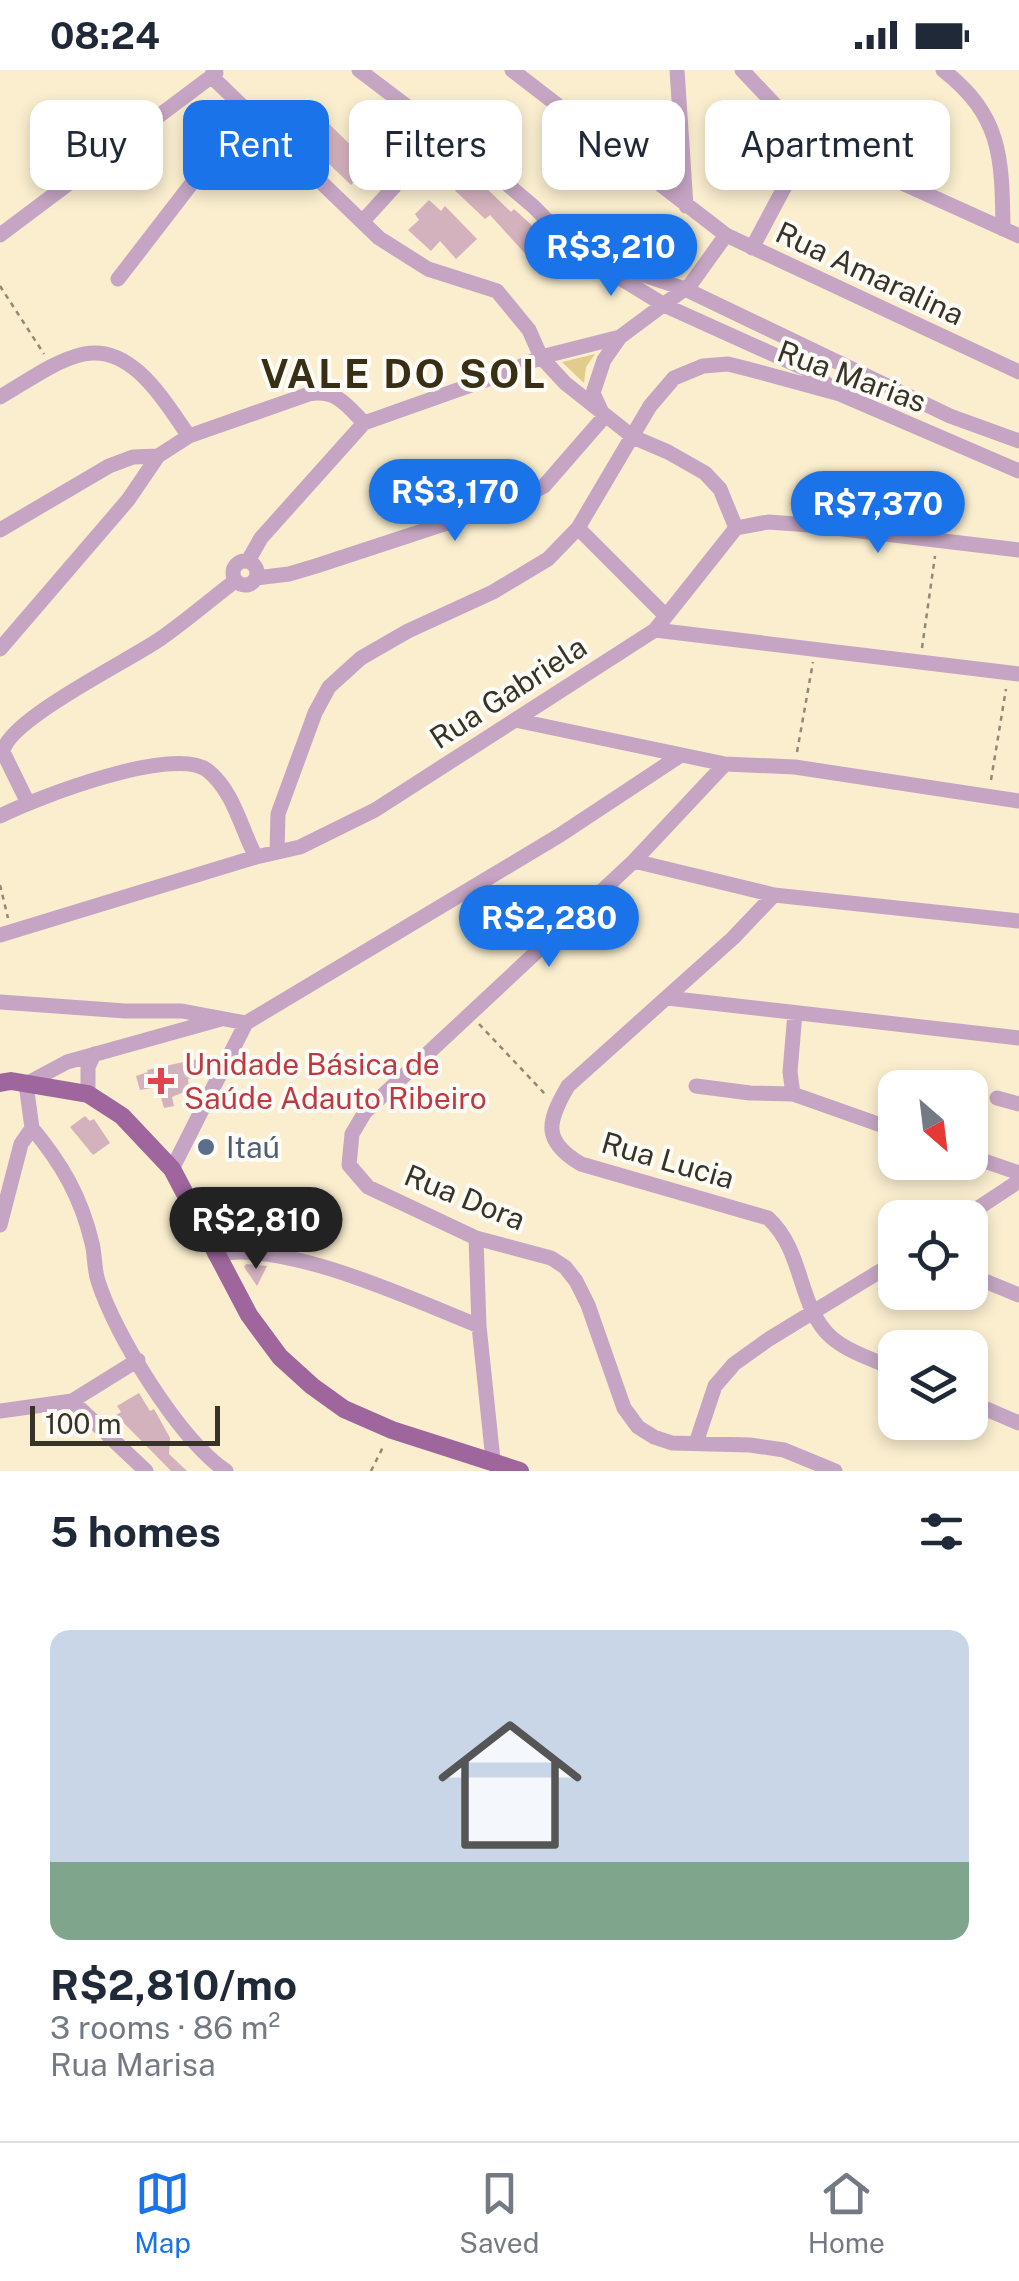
<!DOCTYPE html>
<html lang="en">
<head>
<meta charset="utf-8">
<style>
  body { margin:0; font-family:"Public Sans",sans-serif; background:#f2f2f3; color:#1f2937; height:100vh; display:flex; flex-direction:column; font-size:38px; white-space:nowrap }
  * { box-sizing:border-box; margin:0 }
  p { font-size:32px; color:#747a83 }
  .icon { flex:none; width:55px; height:55px; fill:none; stroke:currentColor; stroke-width:2; stroke-linecap:round; stroke-linejoin:round }
  .map { position:relative; height:1401px; overflow:hidden }
  .panel { display:flex; flex-direction:column; background:#fff; flex:1 }
  .panel>* { flex:none }
  .guide { position:absolute; left:30px; top:30px; width:960px; height:90px; display:flex; gap:20px }
  .needle { width:65px; rotate:152deg }
  .tools { position:absolute; left:878px; top:1000px; display:grid; gap:20px }
  .tools a { display:grid; place-items:center; width:110px; height:110px; border-radius:20px; background:#fff; box-shadow:0 5px 15px #0003; font-size:50px }
  .scale { position:absolute; left:30px; bottom:25px; width:190px; box-sizing:border-box; padding-left:10px; border:5px solid #383327; border-top:0; font-size:28px; line-height:35px; white-space:nowrap; color:#383327; -webkit-text-stroke:8px #fefcf6; paint-order:stroke }
  .price { position:absolute; translate:-50% -85px; padding:0 22px; border-radius:35px; background:#1a73e8; color:#fff; font-size:32px; line-height:65px; filter:drop-shadow(0 2px 5px #0008) }
  .price::after { content:''; position:absolute; left:50%; top:60px; width:30px; height:22px; margin-left:-15px; background:inherit; clip-path:polygon(0 0,100% 0,50% 100%) }
  .price.active { background:#222; color:#fff }
  ul { padding:0; list-style:none }
  li { display:grid; align-content:center; gap:20px; height:530px; padding:0 50px }
  li+li { border-top:2px solid #e0e1e3 }
  li span { display:grid; place-items:center; height:310px; border-radius:20px; color:#555 }
  li>.icon { margin-inline-start:auto }
  span .icon { width:180px; height:180px; fill:#fffc; stroke-width:1 }
  li b { font-size:42px }
  h2 { display:flex; justify-content:space-between; align-items:center; height:120px; padding:0 50px; font-size:42px }
  .pill { padding:0 35px; border-radius:20px; background:#fff; box-shadow:0 5px 15px #0003; font-size:35px; line-height:90px }
  .pill.active { background:#1a73e8; color:#fff }
  .status { display:flex; justify-content:space-between; align-items:center; height:70px; padding:0 50px; background:#fff; direction:ltr }
  .status svg { height:28px; fill:currentColor }
  .dock { display:flex; justify-content:space-around; align-items:center; height:140px; border-top:2px solid #e0e1e3; background:#fff; font-size:28px; color:#747a83 }
  .dock a { display:grid; justify-items:center; gap:5px }
  .dock .active { color:#1a73e8 }
  .map>svg:first-child { display:block }
</style>
</head>
<body>
<div class="status"><b>08:24</b><svg viewBox="0 0 49 12"><path d="M0 12V9h3v3zM5 12V6h3v6zM10 12V3h3v9zM15 12V0h3v12zM26 1h20v11H26zM47 4h2v5h-2z"/></svg></div>
<div class="map">
<svg width="1019" height="1401" viewBox="0 0 1019 1401">
  <rect width="100%" height="100%" fill="#faeecf"/>
  <path fill="#e3cb8b" d="M595 284 586 297 584 313 562 292Z"/>
  <path fill="#d3b1bd" d="M325 50 373 97 366 104 371 108 364 115 357 108 351 115 305 71Z
    M463 93 484 110 482 114 511 142 514 139 549 171 530 189 490 145 485 149 445 111Z
    M429 130 441 141 445 136 477 169 456 189 440 171 431 181 408 160 419 150 415 144Z
    M202 988 204 1004 188 1009 189 1020 172 1027 174 1036 164 1038 158 1017 140 1020 136 1006 148 1002 147 1000Z
    M85 1046 90 1051 94 1049 110 1073 93 1085 70 1057Z
    M246 1194 267 1196 257 1216 244 1197Z
    M139 1323 150 1341 154 1339 170 1368 169 1384 187 1401H171L116 1345 121 1342 117 1336Z"/>
  <g fill="none" stroke-linecap="round" stroke-linejoin="round">
    <path stroke="#918974" stroke-width="2.5" stroke-dasharray="5 5" stroke-linecap="butt" d="M0 216 44 284
      M922 578 935 486
      M797 682 813 592
      M991 710 1006 619
      M0 815 8 848
      M479 954 545 1024
      M371 1401 384 1375"/>
    <path stroke="#c5a5c3" stroke-width="15" d="M359 0 487 97 534 137 579 183 666 236 810 301 837 322
      M512 0 726 165 1019 302
      M677 0 686 136
      M742 0 809 71 1019 166
      M943 0C1002 46 1002 88 1003 159
      M211 6 379 168 428 199 497 221 529 260 541 287 565 313 633 367 668 382 705 403 720 419 736 458
      M363 151 443 63
      M0 165 216 3
      M752 178 809 71
      M611 194 685 219 950 346 1019 371
      M118 209 246 43
      M0 327C25 313 55 290 84 284 133 274 165 333 189 366
      M578 458 665 545
      M0 460 109 396 133 387 158 386 189 366 309 324C336 319 347 335 364 353
      M233 503a12 12 0 1 1 24 0a12 12 0 1 1-24 0Z
      M248 491 261 468 364 353 511 301 541 287 620 267
      M256 508 289 504 316 496 520 429 544 416 604 347 593 323 604 290 620 267 690 215 726 165
      M655 560 1019 604
      M0 579 128 430 158 386
      M515 650 725 694 795 697 1019 731
      M725 694 634 791 365 1042 352 1064 349 1095 368 1117 476 1168 551 1188 565 1197 576 1211 588 1235 624 1338 638 1357 654 1367 672 1373 750 1375 784 1380 835 1401
      M28 733 3 682C7 650 130 590 160 569 186 551 210 530 235 511
      M0 746C36 728 173 675 207 700 234 721 241 759 256 787
      M277 781 278 744 315 643 329 617 361 588 408 561 493 522 548 489 578 458 650 336 674 308 703 296 728 294 748 299 840 324 1019 401
      M634 791 774 825 1019 851
      M774 825 733 868 568 1016C547 1052 542 1071 581 1094L768 1148C805 1182 797 1236 831 1267 848 1282 874 1290 895 1299
      M0 865 256 787 300 777 375 740 655 560 736 458 768 452 810 455 1019 480
      M667 928 1019 968
      M0 932 125 941H182L246 953
      M795 943 790 1002 793 1024 895 1060
      M246 953 560 765 681 685
      M696 1016 750 1023 793 1024
      M88 1024V997L94 984
      M997 1028 1019 1034
      M32 1058C62 1094 81 1127 92 1173 95 1185 94 1199 98 1211 115 1265 179 1369 226 1401
      M970 1086 1019 1103
      M172 1099 246 953
      M963 1148 1019 1111
      M0 1155 21 1074 32 1058 26 1014 67 992 221 949
      M476 1168 479 1256 493 1390
      M215 1185C281 1168 414 1230 479 1256
      M970 1205 1019 1225
      M72 1331 146 1401
      M970 1332 1019 1353
      M0 1341 72 1331 138 1290
      M696 1373 715 1316 734 1294 769 1269 895 1192"/>
    <path stroke="#9e669c" stroke-width="18" d="M0 1013 11 1011 88 1024 122 1046 172 1099 249 1245 280 1287 312 1316 344 1339 392 1360 520 1401"/>
  </g>
  <path fill="#e0444e" stroke="#fefcf6" stroke-width="4" d="M156 996h10v10h10v10h-10v10h-10v-10h-10v-10h10z"/>
  <circle fill="#5c6f8a" stroke="#fefcf6" stroke-width="4" cx="206" cy="1077" r="10"/>
  <g text-anchor="middle" dominant-baseline="central" stroke-width="8" stroke-linejoin="round" paint-order="stroke">
    <g font-size="30" fill="#383327" stroke="#fefcf6">
      <text transform="translate(870 203) rotate(25)">Rua Amaralina</text>
      <text transform="translate(852 306) rotate(20)">Rua Marias</text>
      <text transform="translate(508 622) rotate(-33)">Rua Gabriela</text>
      <text transform="translate(668 1090) rotate(16)">Rua Lucia</text>
      <text transform="translate(465 1127) rotate(22)">Rua Dora</text>
    </g>
    <g font-size="30" fill="#be3a42" stroke="#fefcf6" text-anchor="start">
      <text x="184" y="994">Unidade Básica de<tspan x="184" dy="34">Saúde Adauto Ribeiro</tspan></text>
    </g>
    <g font-size="30" fill="#4e5e75" stroke="#fefcf6" text-anchor="start">
      <text x="226" y="1077">Itaú</text>
    </g>
    <g font-size="40" font-weight="bold" letter-spacing="2.5" fill="#392f15" stroke="#fefcf6">
      <text x="404" y="303">VALE DO SOL</text>
    </g>
  </g>
</svg>
<div class="tools">
<a><svg class="needle" viewBox="-14 -14 28 28"><path d="M0-13l5 13h-10z" fill="#e53935"/><path d="M0 13l5-13h-10z" fill="#747a83"/></svg></a>
<a><svg class="icon" aria-label="locate" viewBox="0 0 24 24"><circle cx="12" cy="12" r="6"/><path d="M12 2v4M12 18v4M2 12h4M18 12h4"/></svg></a>
<a><svg class="icon" aria-label="layers" viewBox="0 0 24 24"><path d="M12 4l9 5-9 5-9-5zM3 14l9 5 9-5"/></svg></a>
</div>
<div class="scale">100 m</div>
<b class="price" style="left:611px;top:229px">R$3,210</b>
<b class="price" style="left:455px;top:474px">R$3,170</b>
<b class="price" style="left:878px;top:486px">R$7,370</b>
<b class="price" style="left:549px;top:900px">R$2,280</b>
<b class="price active" style="left:256px;top:1202px">R$2,810</b>
<div class="guide">
<a class="pill">Buy</a>
<a class="pill active">Rent</a>
<a class="pill">Filters</a>
<a class="pill">New</a>
<a class="pill">Apartment</a>
</div>
</div>
<section class="panel">
<h2>5 homes<svg class="icon" aria-label="filters" viewBox="0 0 24 24"><path d="M4 7h16M4 17h16"/><circle cx="9" cy="7" r="2"/><circle cx="15" cy="17" r="2"/></svg></h2>
<ul>
<li><span style="background:linear-gradient(#c9d6e8 75%,#7fa58c 0)"><svg class="icon" aria-label="home" viewBox="0 0 24 24"><path d="M3 11l9-7 9 7M6 9v11h12V9"/></svg></span><div><b>R$2,810/mo</b><p>3 rooms · 86 m²</p><p>Rua Marisa</p></div></li>
</ul>
</section>
<nav class="dock">
<a class="active"><svg class="icon" aria-label="map" viewBox="0 0 24 24"><path d="M3 6l6-2 6 2 6-2v14l-6 2-6-2-6 2zM9 4v14M15 6v14"/></svg>Map</a>
<a><svg class="icon" aria-label="saved" viewBox="0 0 24 24"><path d="M7 4h10v16l-5-4-5 4z"/></svg>Saved</a>
<a><svg class="icon" aria-label="home" viewBox="0 0 24 24"><path d="M3 11l9-7 9 7M6 9v11h12V9"/></svg>Home</a>
</nav>
</body>
</html>
